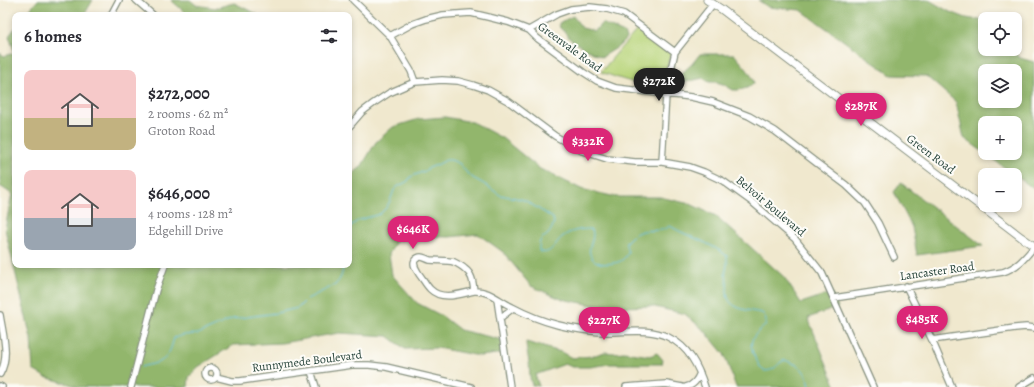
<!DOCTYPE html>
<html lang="en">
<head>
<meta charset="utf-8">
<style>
  body { margin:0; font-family:Alegreya,serif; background:#f7f7f7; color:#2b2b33; height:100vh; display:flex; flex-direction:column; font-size:15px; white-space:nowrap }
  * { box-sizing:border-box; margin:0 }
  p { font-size:13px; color:#7c7c81 }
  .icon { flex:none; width:22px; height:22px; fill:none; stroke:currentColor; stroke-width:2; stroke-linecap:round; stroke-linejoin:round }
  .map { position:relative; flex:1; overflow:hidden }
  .side { position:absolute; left:12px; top:12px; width:340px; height:256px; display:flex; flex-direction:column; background:#fff; border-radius:8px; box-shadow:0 2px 6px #0003 }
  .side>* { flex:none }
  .controls { position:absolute; left:978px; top:12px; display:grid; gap:8px }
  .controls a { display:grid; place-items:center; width:44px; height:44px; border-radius:8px; background:#fff; box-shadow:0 2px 6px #0003; font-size:20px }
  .price { position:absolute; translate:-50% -34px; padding:0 9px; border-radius:14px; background:#db2777; color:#fff; font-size:13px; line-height:26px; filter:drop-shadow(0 1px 2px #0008) }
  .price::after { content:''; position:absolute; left:50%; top:24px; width:12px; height:9px; margin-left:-6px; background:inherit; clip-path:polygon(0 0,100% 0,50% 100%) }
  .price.selected { background:#222; color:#fff }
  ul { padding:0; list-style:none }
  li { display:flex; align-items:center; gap:12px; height:100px; padding:0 12px }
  li span { display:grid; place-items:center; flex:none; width:112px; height:80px; border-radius:8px; color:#555 }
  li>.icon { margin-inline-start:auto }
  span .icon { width:48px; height:48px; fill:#fffc; stroke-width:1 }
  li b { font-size:17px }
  h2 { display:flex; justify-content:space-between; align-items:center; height:48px; padding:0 12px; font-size:17px }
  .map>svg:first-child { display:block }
</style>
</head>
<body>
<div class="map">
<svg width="1034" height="387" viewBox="0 0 1034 387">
  <rect width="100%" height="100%" fill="#fdfcf7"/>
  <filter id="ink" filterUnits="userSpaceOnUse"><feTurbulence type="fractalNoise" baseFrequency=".025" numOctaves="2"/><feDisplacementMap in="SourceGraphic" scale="8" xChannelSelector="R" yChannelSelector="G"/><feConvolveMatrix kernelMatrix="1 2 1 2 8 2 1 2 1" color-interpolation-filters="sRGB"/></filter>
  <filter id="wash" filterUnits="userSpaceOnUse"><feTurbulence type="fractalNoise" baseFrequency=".012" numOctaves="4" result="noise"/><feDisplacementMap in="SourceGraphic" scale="16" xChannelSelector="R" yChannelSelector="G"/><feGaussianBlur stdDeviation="0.9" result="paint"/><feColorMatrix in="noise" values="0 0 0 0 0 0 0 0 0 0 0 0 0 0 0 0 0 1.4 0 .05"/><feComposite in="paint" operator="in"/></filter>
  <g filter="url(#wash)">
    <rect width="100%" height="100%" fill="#f0e8ce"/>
    <path fill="#b9d57c" stroke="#6c8958" d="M638 29 651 41 671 53 661 86C640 86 621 79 601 72L620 49Z"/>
    <path fill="#92b66c" stroke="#587a50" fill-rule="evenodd" d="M38 0H93L84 15H25Z
      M171 0H190L196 5 215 8 234 3 257 14 256 15H188Z
      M758 0H929L948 11 966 18 985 21V49H1013L1020 58 1034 62V189L964 138 956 102 926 76 891 75 801 10 768 7ZM985 71H1015V101H985ZM985 123H1015V153H985Z
      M573 16 582 28 595 31 602 23 624 33 626 39 618 47 602 57 585 49 570 39 565 32 560 28 559 23Z
      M15 28V265H349V177L361 167 376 142 393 127 419 119 445 117 472 122 502 138 540 169 581 189 616 197H660L690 204 716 216 784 277 801 303 831 293 838 307 808 318 836 387H736L724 354 705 331 685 314 651 306 624 307 593 305 561 299 531 286 503 252 478 234 449 237 417 236 396 241 389 254 392 275 417 303 442 316 460 330 503 340 505 353 480 356 437 348 405 349 388 336 339 333 282 343 233 345 198 367 189 377 188 387H76V386L45 377 33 370 31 338 5 229 12 194 0 186V53L4 56 15 53 9 36Z
      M700 54H734C741 63 752 73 754 83L747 88 739 90H733L723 84 716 82H709L703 78 681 83V74L692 64Z
      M901 183 983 246 917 255 912 227 894 192Z
      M526 342 561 352 572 358 592 356 605 352 613 353 624 352 650 356 657 353 663 360 662 364H609L590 367H572L565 364 535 375 539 386 532 385C529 377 530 371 529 362 528 355 526 349 526 342Z"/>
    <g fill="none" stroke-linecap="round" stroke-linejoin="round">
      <path stroke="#62bee0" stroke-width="1" d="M349 229 352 225 359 220 380 214 386 208 390 201 394 190 397 187 408 181 410 177 425 171 429 168 439 164 446 160H451L456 162 460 164 466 172 473 178 484 184 500 195 521 199 526 201 553 218 554 222C553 226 551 231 548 234 547 236 544 237 542 238 539 241 539 247 539 251 550 257 555 243 562 237 570 231 580 229 590 229 592 231 593 231 593 234 593 239 591 243 590 247 587 261 601 266 613 263 621 262 623 260 628 253L626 245V242L631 237 637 233 642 231 662 230 670 226C688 237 710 242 727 256V265L725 274C728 280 727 286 727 292 727 310 749 310 762 313 766 316 766 320 766 325 752 336 746 343 757 361 759 364 760 368 764 371 777 371 776 363 785 360 789 362 793 363 797 365 804 369 809 379 810 387
        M141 367C146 365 151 365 156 363 168 360 171 349 174 338L183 335 198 334 232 319 276 313 298 308 307 299 335 285C341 279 343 273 343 265"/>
    </g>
  </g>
  <g filter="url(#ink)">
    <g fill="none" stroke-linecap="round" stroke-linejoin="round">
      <defs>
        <path id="minor" d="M136 0 153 15
          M353 0 390 36 411 71 415 82
          M111 15 119 0
          M529 30 557 14 571 9 590 7 607 9 624 14 675 52
          M390 36 412 24 426 19 443 15 471 13 488 17 508 22 529 30 537 38 583 72 597 81 616 88 691 97 713 102 749 116 775 131 818 164 846 185 865 203 878 223 894 257
          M349 127 362 112 374 103 389 93 405 86 415 82 429 81 442 80 458 81 473 85 488 90 508 101 555 136 582 151 607 159 635 162H662L690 167 704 172 723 181 752 202 795 239 822 273 873 387
          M662 162 666 95 669 78 675 52 713 4
          M906 286 932 340 952 387
          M474 291C460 294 442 301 430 289 426 285 423 279 419 274 417 270 412 265 415 260 417 258 418 257 421 257 424 257 426 259 430 260 438 261 446 260 454 262 458 264 462 266 465 269 472 274 473 282 474 291 489 290 499 301 512 307 527 315 542 321 558 325 574 329 592 332 609 332 629 332 650 328 668 337 689 347 698 366 705 387
          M834 298 1003 272C1019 266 1023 260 1034 247
          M497 299 510 387
          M0 315C3 335 10 356 0 374
          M500 318 513 308
          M932 340 1015 328 1026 327 1034 328
          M205 374a6 6 0 1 1 12 0a6 6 0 1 1-12 0Z
          M311 371 316 387
          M216 377 232 381H240L352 365H369L386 367 471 387
          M0 386 2 387
          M131 387 156 290 165 265
          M626 387 666 384 682 387
          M686 387C694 385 697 380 700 373
          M1019 387 1034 378"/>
        <path id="major" d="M707 0 721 9 1021 237 1034 246"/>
      </defs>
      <use href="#minor" stroke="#889281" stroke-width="8"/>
      <use href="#major" stroke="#889281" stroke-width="9"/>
      <use href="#minor" stroke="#fff" stroke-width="5.5"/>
      <use href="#major" stroke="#fff" stroke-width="7"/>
    </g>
  </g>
  <g text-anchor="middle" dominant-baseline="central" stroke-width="4" stroke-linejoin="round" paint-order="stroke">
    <g font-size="12" fill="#1f3d34" stroke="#fdfcf7">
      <text transform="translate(570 47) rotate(36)">Greenvale Road</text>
      <text transform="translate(931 154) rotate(37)">Green Road</text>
      <text transform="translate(771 206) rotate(40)">Belvoir Boulevard</text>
      <text transform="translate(937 271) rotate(-8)">Lancaster Road</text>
      <text transform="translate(307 361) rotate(-7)">Runnymede Boulevard</text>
    </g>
  </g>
</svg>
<div class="controls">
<a><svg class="icon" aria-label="locate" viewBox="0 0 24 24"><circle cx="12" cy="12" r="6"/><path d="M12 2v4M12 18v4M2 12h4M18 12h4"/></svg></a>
<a><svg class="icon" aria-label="layers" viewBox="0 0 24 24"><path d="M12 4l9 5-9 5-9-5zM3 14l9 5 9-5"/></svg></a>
<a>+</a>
<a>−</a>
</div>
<b class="price selected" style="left:659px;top:102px">$272K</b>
<b class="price" style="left:861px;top:127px">$287K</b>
<b class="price" style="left:588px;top:162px">$332K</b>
<b class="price" style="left:413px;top:250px">$646K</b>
<b class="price" style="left:922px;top:340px">$485K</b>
<b class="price" style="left:604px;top:341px">$227K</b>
<section class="side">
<h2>6 homes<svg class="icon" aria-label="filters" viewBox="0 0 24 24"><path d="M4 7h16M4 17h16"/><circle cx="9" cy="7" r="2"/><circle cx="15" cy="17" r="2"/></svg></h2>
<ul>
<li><span style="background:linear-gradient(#f6c9c9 60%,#c2b280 0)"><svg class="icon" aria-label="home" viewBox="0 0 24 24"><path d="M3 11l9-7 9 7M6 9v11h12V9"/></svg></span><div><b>$272,000</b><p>2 rooms · 62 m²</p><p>Groton Road</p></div></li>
<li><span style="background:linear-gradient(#f6c9c9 60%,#9aa5b1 0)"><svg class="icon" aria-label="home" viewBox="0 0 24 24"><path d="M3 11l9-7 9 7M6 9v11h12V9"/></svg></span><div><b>$646,000</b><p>4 rooms · 128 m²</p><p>Edgehill Drive</p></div></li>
</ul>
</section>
</div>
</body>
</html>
